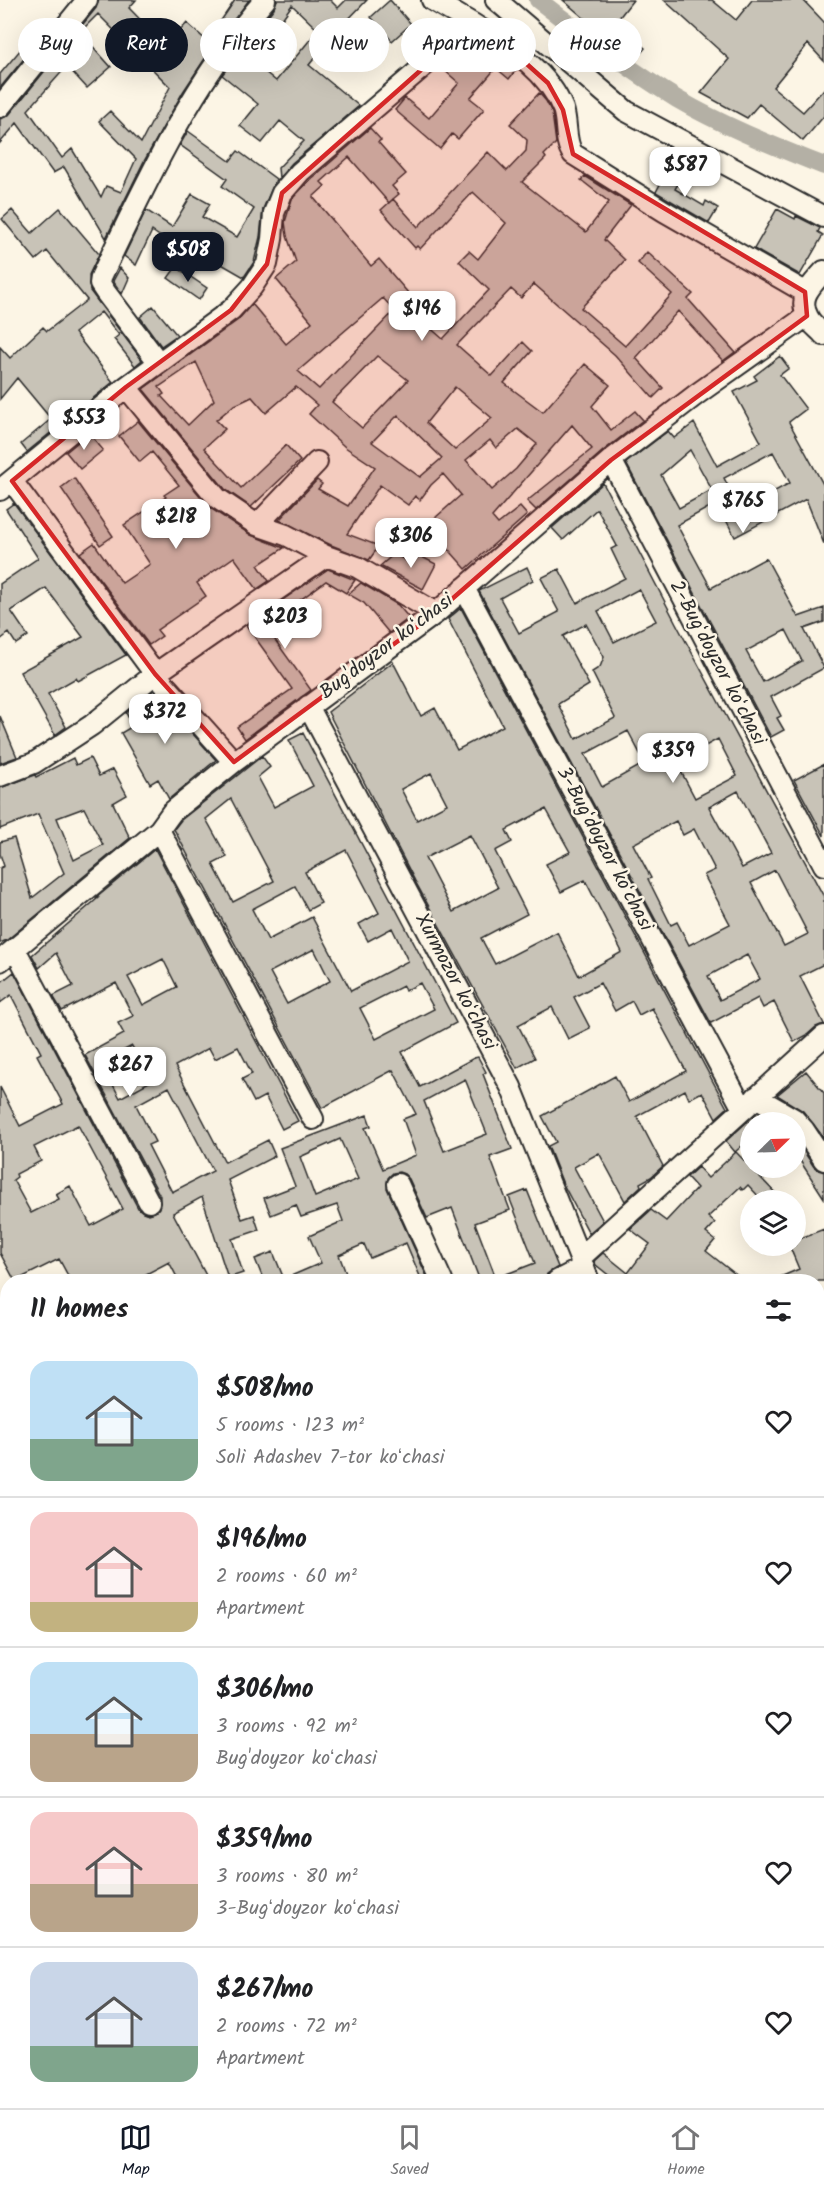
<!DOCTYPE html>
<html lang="en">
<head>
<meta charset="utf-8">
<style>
  body { margin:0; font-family:Kalam,sans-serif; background:#f2f2f2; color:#202124; height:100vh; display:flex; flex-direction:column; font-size:22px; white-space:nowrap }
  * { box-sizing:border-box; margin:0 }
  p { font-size:20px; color:#757577 }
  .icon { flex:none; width:33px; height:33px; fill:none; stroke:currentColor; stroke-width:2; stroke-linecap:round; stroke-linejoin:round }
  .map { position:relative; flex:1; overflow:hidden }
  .sheet { position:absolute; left:0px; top:1274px; width:825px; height:836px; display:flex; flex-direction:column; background:#fff; border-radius:24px 24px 0 0; box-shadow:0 6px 24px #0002 }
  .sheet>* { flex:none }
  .guide { position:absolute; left:18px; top:18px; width:789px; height:54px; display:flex; gap:12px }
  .needle { width:39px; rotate:67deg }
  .tools { position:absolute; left:740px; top:1112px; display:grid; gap:12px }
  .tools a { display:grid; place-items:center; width:66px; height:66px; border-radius:50%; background:#fff; box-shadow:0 6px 24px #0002; font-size:30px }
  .price { position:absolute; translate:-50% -51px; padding:0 14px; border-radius:12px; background:#fff; color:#222; font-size:20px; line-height:39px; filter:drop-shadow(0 2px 3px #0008) }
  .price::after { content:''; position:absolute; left:50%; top:36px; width:18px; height:14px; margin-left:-9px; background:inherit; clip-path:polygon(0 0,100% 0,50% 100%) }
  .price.on { background:#111827; color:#fff }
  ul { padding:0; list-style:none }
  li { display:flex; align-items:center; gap:18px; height:150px; padding:0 30px }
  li+li { border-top:2px solid #e0e0e0 }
  li span { display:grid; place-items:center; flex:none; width:168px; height:120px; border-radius:18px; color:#555 }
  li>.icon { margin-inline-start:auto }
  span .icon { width:72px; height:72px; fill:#fffc; stroke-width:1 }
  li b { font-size:26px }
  h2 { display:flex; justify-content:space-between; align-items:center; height:72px; padding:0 30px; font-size:26px }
  .pill { padding:0 21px; border-radius:27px; background:#fff; box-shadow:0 6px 24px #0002; font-size:21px; line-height:54px }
  .pill.on { background:#111827; color:#fff }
  .menu { display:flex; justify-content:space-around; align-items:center; height:84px; border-top:2px solid #e0e0e0; background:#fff; font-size:16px; color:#757577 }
  .menu a { display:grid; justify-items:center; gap:3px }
  .menu .on { color:#111827 }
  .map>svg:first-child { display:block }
</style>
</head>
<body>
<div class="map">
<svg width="824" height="2108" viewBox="0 0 824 2108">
  <rect width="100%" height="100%" fill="#fcf5e5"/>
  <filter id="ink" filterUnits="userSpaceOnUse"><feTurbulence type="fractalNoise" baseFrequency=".0167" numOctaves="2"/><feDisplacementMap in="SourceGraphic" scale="12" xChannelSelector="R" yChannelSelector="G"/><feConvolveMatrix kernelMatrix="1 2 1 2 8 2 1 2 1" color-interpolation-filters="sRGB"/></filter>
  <g filter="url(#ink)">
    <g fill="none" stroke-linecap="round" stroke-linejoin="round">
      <path stroke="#b4b0a5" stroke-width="18" d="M538 0C583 35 628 69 677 99 723 126 774 146 824 166"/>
    </g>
    <path fill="#c8c3b7" stroke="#2b2b2b" stroke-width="1.5" fill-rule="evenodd" d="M99 0H136L129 8 166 46 187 23 207 41 235 0H249L206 57 183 92 143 163 106 238 64 167 53 173 17 123 0 143V119L9 115 96 8ZM98 14 170 87 141 143 110 111 99 121 136 159 121 192 106 186 101 197 72 149 62 158 28 110 67 66 87 88 111 67 80 32Z
      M277 0H330L338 8 346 0H367L338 30 362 50 353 61 328 42 309 65 359 106 292 163 279 178 278 168 304 141 280 121 262 143 240 126 258 104 222 75 274 8ZM292 5 318 30 276 81 252 61Z
      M390 0 411 24 392 41 371 17Z
      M563 0H633L615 23 645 48 634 61Z
      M664 0H712L736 20 752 0H803L824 22V61L808 44 773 87 803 112 824 89V116L803 141 759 104 747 118 701 93 729 59Z
      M477 41 517 69 509 79 496 68 470 98 484 109 458 139 452 134 440 149 395 110 405 98 429 118 459 83 444 70 453 59 458 64Z
      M21 49 27 55 0 88V74Z
      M539 93 546 101 552 113 556 143 544 155 546 158 522 182 586 232 609 202 581 180 585 176 631 205 604 240 625 260 581 308 625 346 672 294 638 263 647 252 693 294 688 299 735 352 723 361 678 311 636 358 663 388 653 398 615 355 534 284 521 298 511 289 457 345 492 376 523 342 532 351 504 383 543 412 585 364 610 385 592 406 611 430 635 411 643 420 603 451 536 510 527 501 592 449 572 425 492 517 498 524 520 507 527 515 466 569 427 525 461 495 443 474 431 485 420 500 415 496 408 505 380 485 347 534 379 546 369 560 331 545 279 520 317 480 322 484 318 489 348 506 375 467 345 447 309 414 317 405 296 387 266 413 252 397 233 406 216 420 225 429 204 448 241 488 286 445 300 461 251 507 225 489 143 389 238 320 252 304 286 344 312 322 276 279 296 262 287 236 285 222 292 199 309 181 370 128 381 140 378 142 406 174 392 186 399 194 393 199 418 227 488 152 507 171 526 151 527 140 510 124ZM349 157 389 203 393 199 381 210 415 248 417 246 420 249 473 192 506 223 478 259 469 251 459 261 489 290 443 339 402 303 319 389 298 371 383 298 393 309 409 294 379 259 371 266 313 197 325 186 321 182ZM377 356 408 380 362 428 332 402ZM196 362 214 400 188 425 161 396 164 394 159 387ZM455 387 492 418 455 450 426 423ZM398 415 442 458 420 477 372 442ZM518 429 537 444 516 469 492 490 466 460 490 440 496 448Z
      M188 131 230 161 238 151 276 179 263 209 260 237 254 262 244 277 192 247 187 255 152 231 136 265 124 256 146 210 172 227 192 194 210 204 202 217 237 237 254 209 222 186 227 179 180 145Z
      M667 171 681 179 675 189 704 206 706 201 718 208 709 223 656 192Z
      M60 208 99 254 89 275 90 291 142 360 135 366 114 339 119 335 101 312 75 333 113 382 27 452 21 444 51 419 17 378 0 399V347L10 358 43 327 47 331 87 300 47 251 36 260 2 219 12 210 32 233Z
      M777 209 795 219 796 216 820 228 818 232 823 235 800 275 754 249Z
      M176 267 207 288 199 300 168 278Z
      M120 268 129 278 122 294 113 281Z
      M153 306 177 335 161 346 140 317Z
      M780 356 789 368 780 375 806 409 789 422 824 486V544L806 499 735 537 717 503 677 525 711 588 766 558 798 617 824 608V622L804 629 824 668 771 697 781 716 777 718 784 730 771 737 626 463 668 431 674 438 694 423 717 466 761 442 734 392 757 380 754 376ZM690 450 712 490 679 508 661 475ZM773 452 790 483 740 510 724 478ZM786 630 802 661 763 682 746 651Z
      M138 421 210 508 251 535 284 548 258 565 269 581 257 589 234 557 197 583 206 596 157 630 162 636 149 645 80 553 94 543 122 583 150 564 124 525 166 497 164 495 179 485 152 452 140 462 119 436Z
      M89 433 103 450 80 469 66 452Z
      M74 478 113 536 100 545 61 488Z
      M603 483 678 627 824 897V964L800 976 824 1024 816 1027 807 1035 794 1042 774 1002 763 1008 758 998 711 1023 479 591 527 567 533 580 500 598 519 633 559 612 541 578 559 569 577 603 625 578 611 549 617 546 597 509 563 540 552 528ZM639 589 656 621 614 642 598 611ZM586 624 604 657 600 667 592 672 615 718 576 739 558 704 589 685 563 636ZM628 731 645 763 602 787 585 754ZM718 739 737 776 695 798 676 762ZM738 791 771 853 742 868 709 807ZM676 821 683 835 694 829 715 870 704 875 730 924 689 945 677 922 671 925 648 879 651 878 633 844ZM775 870 808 934 784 946 751 883ZM747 955 760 979 720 1000 708 976Z
      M14 503 126 655 78 681 76 678 48 694 66 727 55 735 20 672 83 637 46 588 11 611 28 636 16 644 9 633 0 640V584L38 558 6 509Z
      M412 552 436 564 423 589 380 566 394 554 407 561Z
      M328 569 355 580 346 593 326 581 265 626 311 690 245 739 237 727 292 689 246 625Z
      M361 583 398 605 409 618 389 633 364 603 348 594Z
      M461 608 727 1108 716 1118 702 1092 689 1099 685 1090 637 1116 663 1166 651 1177 640 1183 641 1186 625 1201 599 1153 574 1167 603 1221 589 1233 563 1184 548 1146 556 1142 542 1116 615 1076 629 1102 686 1071 652 1008 639 1015 632 1001 615 1011 600 983 574 997 590 1028 568 1039 552 1007 518 1025 535 1058 517 1068 415 881 328 712 393 662 421 716 435 708 457 750 503 726 448 619ZM431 773 447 804 417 820 401 789ZM546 809 570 852 546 864 561 892 585 880 622 952 579 976 557 932 495 964 481 938 527 914 495 851 512 842 506 830ZM470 835 498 888 453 912 425 858Z
      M154 690 216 760 169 799 158 779 150 784 121 733 133 726 126 713Z
      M0 716 17 757 0 763Z
      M303 733 456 1023 402 1052 420 1087 474 1058 478 1057 486 1072 483 1074 512 1149 490 1157 510 1210 475 1223 496 1278 535 1263 509 1197 527 1190 558 1267 547 1274 545 1281H480L452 1208 427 1218 409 1179 404 1174 399 1172 393 1173 388 1178 387 1188 429 1281H422L406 1243 370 1258 364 1244 339 1255 347 1276 335 1281H264L255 1259 273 1252 284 1279 321 1263 309 1236 343 1221 337 1205 301 1217 296 1205 271 1215 264 1198 295 1186 280 1148 367 1115 371 1126 365 1128 383 1169 416 1155 403 1119 416 1114 393 1070 322 1108 174 829 181 820 262 756 270 767 258 777 274 807 313 786 289 740ZM231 799 274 881 233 902 213 864 227 857 206 819ZM346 850 379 913 359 924 368 941 392 928 408 961 351 991 312 917 268 940 252 909 295 886 308 910 321 903 305 872ZM314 949 330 981 287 1004 270 972ZM420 983 434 1009 376 1039 360 1008 403 986 405 991ZM465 1079 487 1134 444 1151 424 1101ZM340 1139 358 1179 315 1197 300 1157Z
      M73 758 76 765 90 758 99 776 113 769 127 795 113 803 130 838 7 940 0 943V868L4 866 0 854V842L14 838 32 898 64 873 38 814 0 829V788L35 775 36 777ZM84 808 103 845 74 860 57 818Z
      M824 764V836L794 780Z
      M155 849 298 1121 282 1129 265 1096 254 1102 242 1079 252 1074 238 1047 215 1059 209 1048 175 1066 225 1162 268 1140 275 1156 228 1180 242 1219 254 1215 259 1230 232 1239 243 1273 228 1278 202 1197 173 1213 209 1281H179L169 1262 133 1281H71L59 1259 15 1281 0 1253V1087L20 1126 63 1104 37 1055 41 1053 11 995 0 1003V983L14 972 138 1208 143 1212 149 1214 155 1212 159 1208 160 1196 85 1055 124 1034 118 1023 133 1016 116 983 62 1011 53 996 73 986 56 953 39 968 32 955 98 898H96ZM163 959 177 987 143 1005 128 977ZM132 1046 151 1081 120 1098 101 1062ZM169 1087 213 1171 172 1192 148 1145 155 1142 136 1105ZM78 1125 123 1209 91 1226 70 1186 56 1194 59 1199 31 1213 13 1180 17 1177 16 1174 41 1161 34 1147Z
      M806 1071 824 1093V1138L803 1111 777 1095Z
      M758 1112 775 1122H750V1139L735 1152 726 1141Z
      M795 1138 814 1167 824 1172V1198L795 1153Z
      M736 1152 782 1200H762L748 1185 743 1190 740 1187 708 1217 715 1223 706 1233 715 1240 706 1251 744 1281H616L596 1265 594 1261 603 1253 628 1273 650 1244 630 1229 651 1210 666 1221 697 1188 687 1177 698 1167 708 1178Z
      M824 1229V1281H771L799 1269 789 1245H795V1240Z"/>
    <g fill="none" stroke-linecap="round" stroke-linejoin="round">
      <defs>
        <path id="street" d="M496 0 626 111 824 217
          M473 24C507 46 547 69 563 109 568 123 564 142 573 154L664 211 805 292
          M0 107 87 0
          M824 271C812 285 797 297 808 317 811 324 819 329 824 335
          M159 363 106 293 100 284 101 277C147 180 193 81 265 0
          M126 387 217 498 257 525 286 535 326 556 357 567 436 613
          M611 460 824 865
          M12 481 155 674 234 762
          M0 490 126 387 231 310 252 287 267 264 272 239 274 213 282 193 300 172 473 24 432 0
          M257 525 317 462
          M464 588 743 1109
          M308 706 511 1087 589 1281
          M0 776 34 763 92 725 155 674 326 556
          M159 830 313 1119
          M15 949 149 1202
          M0 961 159 830 172 812 234 762 436 613 611 460 697 394 807 316
          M756 1097 794 1119 804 1130 824 1160
          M398 1184 442 1281
          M580 1258 824 1036
          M557 1281 584 1267
          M818 1359 824 1356
          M0 1522 8 1520
          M818 1557 824 1554
          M0 1559 8 1570
          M0 1664 8 1659
          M818 1753 824 1751
          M818 1890 824 1908
          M818 1964 824 1962
          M82 2108 91 2102
          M401 2108 418 2102"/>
        <path id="secondary" d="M17 2102 28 2108"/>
      </defs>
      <use href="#street" stroke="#2b2b2b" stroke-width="24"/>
      <use href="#secondary" stroke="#2b2b2b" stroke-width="33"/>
      <use href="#street" stroke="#fcf5e5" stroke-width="20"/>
      <use href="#secondary" stroke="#fcf5e5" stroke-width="28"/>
    </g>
  </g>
  <path fill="#d62828" fill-opacity="0.2" stroke="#d62828" stroke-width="4.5" stroke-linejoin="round" d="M473 24 509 48 548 83 563 110 573 154 805 292 807 316 611 460 436 613 234 762 155 674 12 481 126 387 231 310 267 264 282 193Z"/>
  <g text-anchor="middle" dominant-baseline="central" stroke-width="5" stroke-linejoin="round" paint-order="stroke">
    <g font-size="20" fill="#2b2b2b" stroke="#fcf5e5">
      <text transform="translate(387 647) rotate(-37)">Bug'doyzor koʻchasi</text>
      <text transform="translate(717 663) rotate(62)">2-Bugʻdoyzor koʻchasi</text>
      <text transform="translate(604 849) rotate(62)">3-Bugʻdoyzor koʻchasi</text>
      <text transform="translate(455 982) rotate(62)">Xurmozor koʻchasi</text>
    </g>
  </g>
</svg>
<div class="tools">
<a><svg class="needle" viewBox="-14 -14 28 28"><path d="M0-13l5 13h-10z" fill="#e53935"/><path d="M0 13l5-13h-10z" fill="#757577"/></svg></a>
<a><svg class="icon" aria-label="layers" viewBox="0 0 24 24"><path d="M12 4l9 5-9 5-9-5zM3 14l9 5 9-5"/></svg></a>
</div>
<b class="price" style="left:685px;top:198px">$587</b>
<b class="price on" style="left:188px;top:283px">$508</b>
<b class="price" style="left:422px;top:342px">$196</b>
<b class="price" style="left:84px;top:451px">$553</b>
<b class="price" style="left:743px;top:534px">$765</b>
<b class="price" style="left:176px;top:550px">$218</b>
<b class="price" style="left:411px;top:569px">$306</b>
<b class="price" style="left:285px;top:650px">$203</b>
<b class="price" style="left:165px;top:745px">$372</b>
<b class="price" style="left:673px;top:784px">$359</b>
<b class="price" style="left:130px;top:1098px">$267</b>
<div class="guide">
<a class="pill">Buy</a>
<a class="pill on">Rent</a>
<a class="pill">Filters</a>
<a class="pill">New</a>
<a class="pill">Apartment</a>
<a class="pill">House</a>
</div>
<section class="sheet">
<h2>11 homes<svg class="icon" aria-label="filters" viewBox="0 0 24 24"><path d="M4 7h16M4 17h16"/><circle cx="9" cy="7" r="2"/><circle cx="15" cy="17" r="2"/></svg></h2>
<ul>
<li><span style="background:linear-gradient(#bfe0f5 65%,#7fa58c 0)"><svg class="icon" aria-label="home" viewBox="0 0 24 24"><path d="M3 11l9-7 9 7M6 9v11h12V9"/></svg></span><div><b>$508/mo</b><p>5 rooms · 123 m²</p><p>Soli Adashev 7-tor koʻchasi</p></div><svg class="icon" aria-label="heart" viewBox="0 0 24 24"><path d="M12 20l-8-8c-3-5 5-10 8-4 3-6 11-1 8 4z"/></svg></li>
<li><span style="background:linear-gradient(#f6c9c9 75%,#c2b280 0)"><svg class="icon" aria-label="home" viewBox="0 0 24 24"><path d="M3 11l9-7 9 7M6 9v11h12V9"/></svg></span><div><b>$196/mo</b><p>2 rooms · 60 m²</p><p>Apartment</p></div><svg class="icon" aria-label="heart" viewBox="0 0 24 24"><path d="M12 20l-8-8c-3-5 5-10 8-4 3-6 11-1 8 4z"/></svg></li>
<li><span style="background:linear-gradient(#bfe0f5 60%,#b9a48a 0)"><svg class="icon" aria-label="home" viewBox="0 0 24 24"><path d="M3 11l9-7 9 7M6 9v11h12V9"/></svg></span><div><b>$306/mo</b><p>3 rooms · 92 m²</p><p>Bug'doyzor koʻchasi</p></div><svg class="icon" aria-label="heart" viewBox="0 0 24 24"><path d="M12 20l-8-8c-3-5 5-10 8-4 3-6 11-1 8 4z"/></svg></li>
<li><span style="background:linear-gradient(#f6c9c9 60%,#b9a48a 0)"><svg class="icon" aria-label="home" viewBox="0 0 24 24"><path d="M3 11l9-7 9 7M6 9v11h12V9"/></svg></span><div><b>$359/mo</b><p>3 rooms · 80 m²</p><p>3-Bugʻdoyzor koʻchasi</p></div><svg class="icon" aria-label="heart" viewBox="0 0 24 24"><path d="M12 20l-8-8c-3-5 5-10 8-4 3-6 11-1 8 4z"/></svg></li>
<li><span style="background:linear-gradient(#c9d6e8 70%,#7fa58c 0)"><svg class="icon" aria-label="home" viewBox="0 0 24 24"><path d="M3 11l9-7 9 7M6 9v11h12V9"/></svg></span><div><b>$267/mo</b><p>2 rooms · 72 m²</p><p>Apartment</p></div><svg class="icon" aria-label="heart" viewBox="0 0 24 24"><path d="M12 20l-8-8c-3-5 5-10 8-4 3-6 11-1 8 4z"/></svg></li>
</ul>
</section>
</div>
<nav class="menu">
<a class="on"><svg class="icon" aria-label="map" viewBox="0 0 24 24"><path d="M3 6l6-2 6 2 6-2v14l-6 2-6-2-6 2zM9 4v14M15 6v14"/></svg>Map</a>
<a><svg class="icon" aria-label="saved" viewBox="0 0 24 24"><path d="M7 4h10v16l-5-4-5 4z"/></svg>Saved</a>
<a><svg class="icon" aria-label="home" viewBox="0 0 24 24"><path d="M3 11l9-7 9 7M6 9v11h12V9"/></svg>Home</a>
</nav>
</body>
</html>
